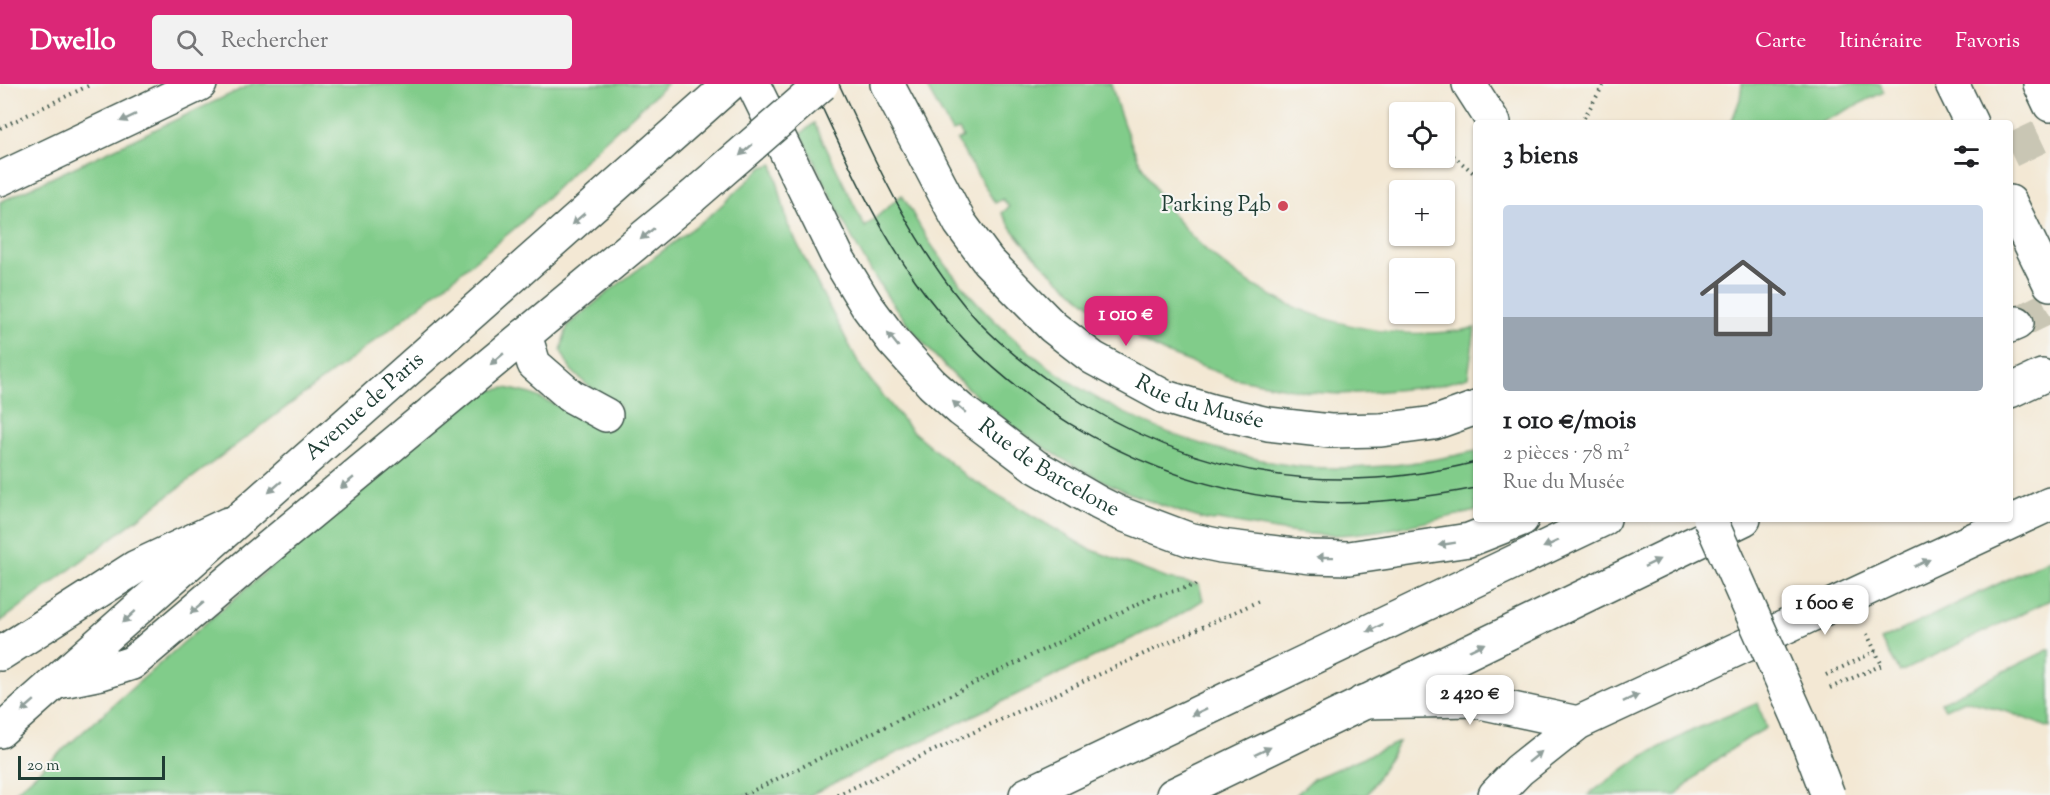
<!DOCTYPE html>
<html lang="fr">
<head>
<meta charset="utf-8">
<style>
  body { margin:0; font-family:"Sorts Mill Goudy",serif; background:#f2f2f2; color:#202124; height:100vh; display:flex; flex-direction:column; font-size:22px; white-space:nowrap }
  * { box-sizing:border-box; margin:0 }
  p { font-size:20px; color:#757577 }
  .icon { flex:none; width:33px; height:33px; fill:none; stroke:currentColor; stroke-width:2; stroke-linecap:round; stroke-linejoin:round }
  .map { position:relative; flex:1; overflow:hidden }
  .drawer { position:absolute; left:1473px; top:36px; width:540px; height:402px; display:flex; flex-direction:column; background:#fff; border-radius:6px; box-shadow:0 2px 4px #0004 }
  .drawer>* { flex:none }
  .tools { position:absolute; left:1389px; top:18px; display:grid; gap:12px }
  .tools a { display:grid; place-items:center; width:66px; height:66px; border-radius:6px; background:#fff; box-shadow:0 2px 4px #0004; font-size:30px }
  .scale { position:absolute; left:18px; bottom:15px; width:147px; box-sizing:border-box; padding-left:6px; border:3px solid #1f3d34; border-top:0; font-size:16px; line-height:21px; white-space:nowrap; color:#1f3d34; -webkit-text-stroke:4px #f6f6f2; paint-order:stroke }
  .price { position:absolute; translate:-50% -51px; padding:0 14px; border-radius:12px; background:#fff; color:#222; font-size:20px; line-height:39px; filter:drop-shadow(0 2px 3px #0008) }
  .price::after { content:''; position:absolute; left:50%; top:36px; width:18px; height:14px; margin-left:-9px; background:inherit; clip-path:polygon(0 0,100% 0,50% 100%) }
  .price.selected { background:#db2777; color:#fff }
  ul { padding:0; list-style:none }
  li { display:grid; align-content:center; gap:12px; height:318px; padding:0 30px }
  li+li { border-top:2px solid #e0e0e0 }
  li span { display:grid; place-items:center; height:186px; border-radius:6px; color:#555 }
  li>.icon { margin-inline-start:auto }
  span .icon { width:108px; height:108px; fill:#fffc; stroke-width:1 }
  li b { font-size:26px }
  h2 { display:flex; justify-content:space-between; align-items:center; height:72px; padding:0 30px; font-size:26px }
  header { display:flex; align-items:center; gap:36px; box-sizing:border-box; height:84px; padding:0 30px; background:#db2777; color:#fff }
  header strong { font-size:28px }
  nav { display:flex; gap:33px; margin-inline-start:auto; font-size:21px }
  .search { width:420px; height:54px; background:#f2f2f2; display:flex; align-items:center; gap:15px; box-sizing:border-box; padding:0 21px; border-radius:6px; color:#757577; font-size:22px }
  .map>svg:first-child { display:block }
</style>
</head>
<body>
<header>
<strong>Dwello</strong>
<div class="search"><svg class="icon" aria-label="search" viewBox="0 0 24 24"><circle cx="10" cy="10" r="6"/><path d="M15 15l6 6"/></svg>Rechercher</div>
<nav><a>Carte</a><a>Itinéraire</a><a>Favoris</a></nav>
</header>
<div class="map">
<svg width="2050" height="711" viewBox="0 0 2050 711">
  <rect width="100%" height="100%" fill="#f6f6f2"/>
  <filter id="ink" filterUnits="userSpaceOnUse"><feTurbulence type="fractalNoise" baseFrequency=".0167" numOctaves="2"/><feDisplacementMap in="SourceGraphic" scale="12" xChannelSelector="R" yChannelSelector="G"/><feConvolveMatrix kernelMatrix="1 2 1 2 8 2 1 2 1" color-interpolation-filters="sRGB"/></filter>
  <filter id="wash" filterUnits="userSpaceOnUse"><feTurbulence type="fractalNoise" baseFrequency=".008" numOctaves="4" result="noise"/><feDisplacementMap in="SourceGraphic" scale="24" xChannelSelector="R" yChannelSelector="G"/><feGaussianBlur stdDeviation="1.35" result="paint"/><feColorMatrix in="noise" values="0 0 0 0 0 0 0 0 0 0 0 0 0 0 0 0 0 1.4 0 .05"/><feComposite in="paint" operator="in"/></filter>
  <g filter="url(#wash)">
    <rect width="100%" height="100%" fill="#f3e8d4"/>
    <path fill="#81cc8a" stroke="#50845f" stroke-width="1.5" d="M252 0H667L602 59 520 140 397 240 0 538V118Z
      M925 0H1111C1124 49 1146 99 1179 138 1250 222 1368 265 1475 244L1468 293 1437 302 1373 308 1340 310 1309 308 1233 294 1163 268 1139 255 1136 250 1140 242 1133 238 1128 245C1118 245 1109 235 1101 229 1063 201 1026 169 1002 129L1009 123 1003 115 995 119 957 57 963 53 959 46 952 48Z
      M1742 0H1880L1884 8 1820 39H1731L1740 15Z
      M814 39 865 143 902 111C913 129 922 149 935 166 1007 269 1111 338 1233 369 1256 375 1280 381 1304 383 1362 387 1420 380 1476 367V427C1430 437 1383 449 1336 451 1297 452 1257 442 1218 436L1212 437 1202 435C1177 427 1153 419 1129 409 1027 365 935 289 876 195 847 149 825 99 801 50Z
      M773 80 788 141 825 215 863 287 911 346 967 393 1087 464 1168 495 1199 501 1203 516 1176 533 810 711H12L193 550 474 309 506 304 531 310 605 342 620 322 587 301 571 286 561 267 564 253 568 241 612 205 713 129 763 83Z
      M2050 475V516L1900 588 1881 556Z
      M2050 565V644L2008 628 1965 616 1945 625 1941 618Z
      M1758 619 1766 644C1732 662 1704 684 1676 711H1588L1638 675 1693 646Z
      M1399 658 1367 711H1296L1313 695Z"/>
  </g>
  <g filter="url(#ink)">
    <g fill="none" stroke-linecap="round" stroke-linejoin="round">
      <path stroke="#c9c6b4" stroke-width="33" stroke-dasharray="33 16" stroke-linecap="butt" d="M2010 67 2050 48"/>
      <path stroke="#c9c6b4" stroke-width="33" stroke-dasharray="33 16" stroke-linecap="butt" d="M2017 239 2050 223"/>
      <defs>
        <g id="minor">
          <path id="s1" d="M887 0 960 139 988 177 1053 243 1093 274 1165 313 1212 327 1268 340 1330 347 1381 346 1434 339 1476 324"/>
          <path d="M1469 0 1494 39"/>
          <path d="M0 95 200 0"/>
          <path d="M525 251 534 280 571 312 606 331"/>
          <path d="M0 570 136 483 228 440"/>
          <path d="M1363 618 1471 616 1578 639"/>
          <path d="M1495 711 1519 686 1578 639 2050 420"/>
        </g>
        <g id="major">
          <path id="s2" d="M753 0 839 176 867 222 893 257 932 300 961 326 1035 382 1099 419 1119 429 1188 455 1221 462 1311 473 1349 474 1469 456 1522 435"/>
          <path d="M1952 0 1971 39"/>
          <path d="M2040 0 2050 21"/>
          <path d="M2010 118 2050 200"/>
        </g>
        <g id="highway">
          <path d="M2010 242 2017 239"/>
          <path d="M2010 307 2042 292"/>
          <path d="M57 598 101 589 132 579 245 483 692 113"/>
          <path id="s3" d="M0 647 730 0"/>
          <path d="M1026 711 1604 435"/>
          <path d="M1173 711 1744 435"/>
        </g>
      </defs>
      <use href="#minor" stroke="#3f574c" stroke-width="36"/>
      <use href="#major" stroke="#3f574c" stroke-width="36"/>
      <use href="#highway" stroke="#3f574c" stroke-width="36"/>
      <path stroke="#3f574c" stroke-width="4" stroke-dasharray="1.5 4.5" stroke-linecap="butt" d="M1581 39 1604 0
        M0 44 92 0
        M1444 64 1476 91
        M1826 591 1876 567
        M1830 604 1882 581 1867 550
        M744 711 1152 513 1196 501
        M837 711 1261 516"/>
      <use href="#minor" stroke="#fff" stroke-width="33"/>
      <use href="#major" stroke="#fff" stroke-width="33"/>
      <use href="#highway" stroke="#fff" stroke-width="33"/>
      <path stroke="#1f3d34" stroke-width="1.5" d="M811 0C843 67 872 136 915 196 1007 326 1160 409 1318 418 1372 421 1424 414 1476 404
        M839 0C875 77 910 155 964 221 989 252 1023 279 1056 302 1184 390 1325 416 1476 378"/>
      <defs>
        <path id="minor-bridge" d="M1710 435 1799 635 1828 711"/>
        <path id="highway-bridge" d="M692 113 822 0"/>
      </defs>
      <use href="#minor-bridge" stroke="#3f574c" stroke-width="36" stroke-linecap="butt"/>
      <use href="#highway-bridge" stroke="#3f574c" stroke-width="36" stroke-linecap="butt"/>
      <use href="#minor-bridge" stroke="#fff" stroke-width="33"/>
      <use href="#highway-bridge" stroke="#fff" stroke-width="33"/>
    </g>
    <defs><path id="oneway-solid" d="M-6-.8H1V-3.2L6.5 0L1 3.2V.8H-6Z" transform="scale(1.5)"/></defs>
    <g fill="#8f9e9a">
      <use href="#oneway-solid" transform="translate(128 34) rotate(155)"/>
      <use href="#oneway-solid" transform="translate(746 66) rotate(139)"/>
      <use href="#oneway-solid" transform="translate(578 135) rotate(139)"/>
      <use href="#oneway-solid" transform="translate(647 150) rotate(140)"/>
      <use href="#oneway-solid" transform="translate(893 256) rotate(-129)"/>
      <use href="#oneway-solid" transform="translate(497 275) rotate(140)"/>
      <use href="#oneway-solid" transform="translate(959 323) rotate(-139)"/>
      <use href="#oneway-solid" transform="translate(347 399) rotate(140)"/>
      <use href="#oneway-solid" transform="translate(275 403) rotate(139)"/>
      <use href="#oneway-solid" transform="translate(1447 460) rotate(171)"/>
      <use href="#oneway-solid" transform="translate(1551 460) rotate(155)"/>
      <use href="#oneway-solid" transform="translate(1325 473) rotate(-179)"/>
      <use href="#oneway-solid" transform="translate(1652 479) rotate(-26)"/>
      <use href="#oneway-solid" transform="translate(1922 479) rotate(-25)"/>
      <use href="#oneway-solid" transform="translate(197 524) rotate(140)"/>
      <use href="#oneway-solid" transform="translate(129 533) rotate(138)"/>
      <use href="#oneway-solid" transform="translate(1375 544) rotate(155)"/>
      <use href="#oneway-solid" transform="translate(1477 563) rotate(-26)"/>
      <use href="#oneway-solid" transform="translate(1631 614) rotate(-25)"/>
      <use href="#oneway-solid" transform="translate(28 622) rotate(139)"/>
      <use href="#oneway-solid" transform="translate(1199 628) rotate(155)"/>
      <use href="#oneway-solid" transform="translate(1263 667) rotate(-26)"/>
      <use href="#oneway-solid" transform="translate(1535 673) rotate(-39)"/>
    </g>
  </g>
  <circle fill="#d1495b" stroke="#f6f6f2" stroke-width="2" cx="1283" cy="122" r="6"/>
  <g text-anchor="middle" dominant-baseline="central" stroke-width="4.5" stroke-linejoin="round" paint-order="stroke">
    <g font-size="22" fill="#1f3d34" stroke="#f6f6f2" text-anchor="end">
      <text x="1271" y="122">Parking P4b</text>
    </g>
    <g font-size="22" fill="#1f3d34" stroke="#f6f6f2">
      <text stroke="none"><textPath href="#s1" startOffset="464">Rue du Musée</textPath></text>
      <text stroke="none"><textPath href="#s3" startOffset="488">Avenue de Paris</textPath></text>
      <text stroke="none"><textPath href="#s2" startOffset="496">Rue de Barcelone</textPath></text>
    </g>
  </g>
</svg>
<div class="tools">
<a><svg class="icon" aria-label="locate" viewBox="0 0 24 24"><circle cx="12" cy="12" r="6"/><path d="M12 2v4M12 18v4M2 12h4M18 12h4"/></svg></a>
<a>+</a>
<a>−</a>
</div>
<div class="scale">20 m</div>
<b class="price selected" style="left:1126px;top:263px">1 010 €</b>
<b class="price" style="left:1825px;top:552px">1 600 €</b>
<b class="price" style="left:1470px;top:642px">2 420 €</b>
<section class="drawer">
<h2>3 biens<svg class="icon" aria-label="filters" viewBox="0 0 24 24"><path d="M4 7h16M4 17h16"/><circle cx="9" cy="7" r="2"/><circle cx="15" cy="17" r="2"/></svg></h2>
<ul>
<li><span style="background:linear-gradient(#c9d6e8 60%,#9aa5b1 0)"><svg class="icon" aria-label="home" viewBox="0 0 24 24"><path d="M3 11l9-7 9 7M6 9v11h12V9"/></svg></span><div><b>1 010 €/mois</b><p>2 pièces · 78 m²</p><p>Rue du Musée</p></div></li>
</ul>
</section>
</div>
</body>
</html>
